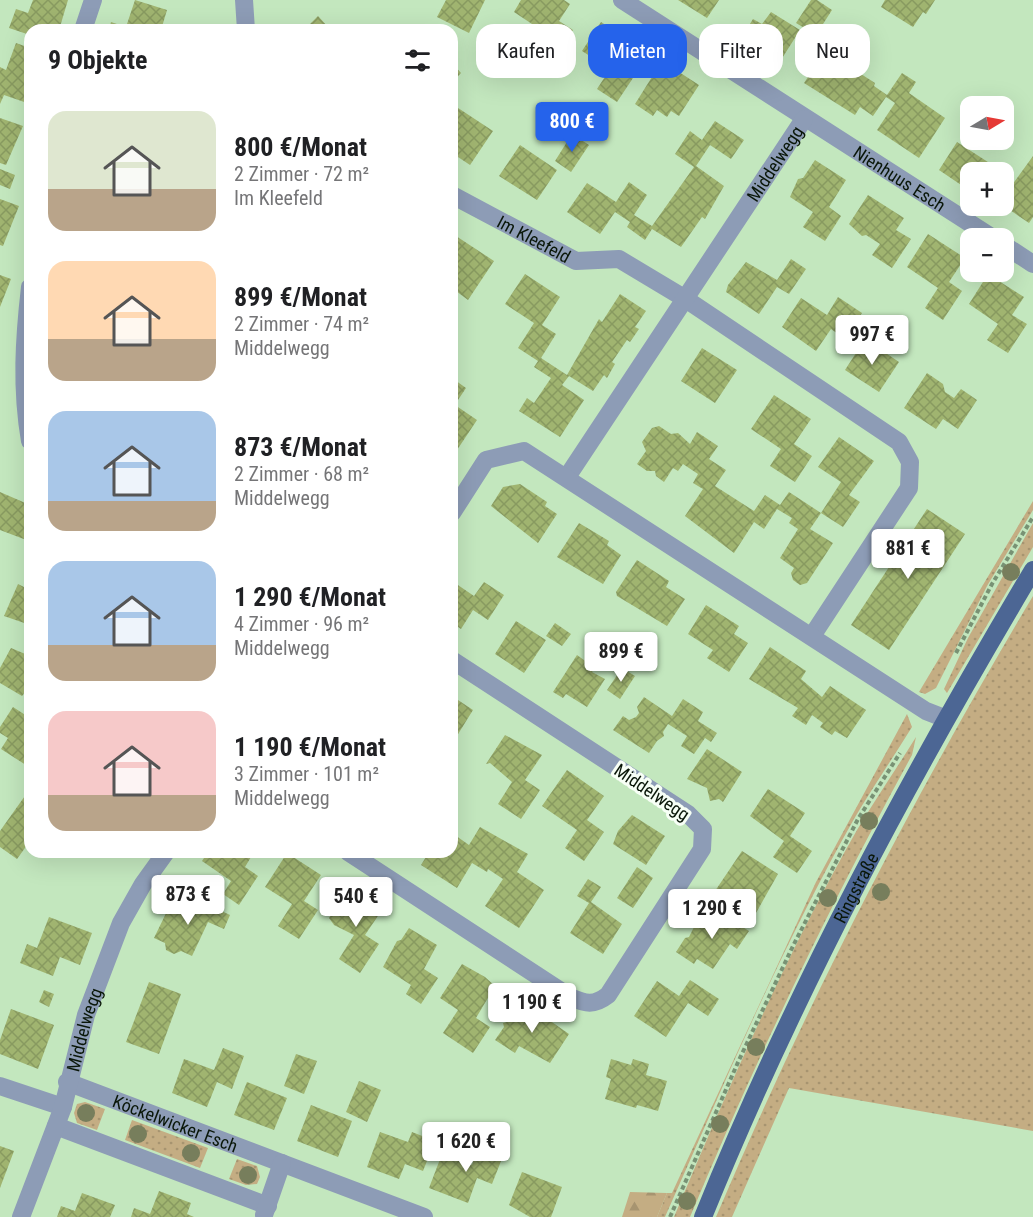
<!DOCTYPE html>
<html lang="de">
<head>
<meta charset="utf-8">
<style>
  body { margin:0; font-family:"Roboto Condensed",sans-serif; background:#f2f2f2; color:#202124; height:100vh; display:flex; flex-direction:column; font-size:22px; white-space:nowrap }
  * { box-sizing:border-box; margin:0 }
  p { font-size:20px; color:#757577 }
  .icon { flex:none; width:33px; height:33px; fill:none; stroke:currentColor; stroke-width:2; stroke-linecap:round; stroke-linejoin:round }
  .map { position:relative; flex:1; overflow:hidden }
  .drawer { position:absolute; left:24px; top:24px; width:434px; height:834px; display:flex; flex-direction:column; background:#fff; border-radius:18px; box-shadow:0 6px 24px #0002 }
  .drawer>* { flex:none }
  .top-card { position:absolute; left:476px; top:24px; width:466px; height:54px; display:flex; gap:12px }
  .needle { width:39px; rotate:80deg }
  .fabs { position:absolute; left:960px; top:96px; display:grid; gap:12px }
  .fabs a { display:grid; place-items:center; width:54px; height:54px; border-radius:12px; background:#fff; box-shadow:0 6px 24px #0002; font-size:30px }
  .price { position:absolute; translate:-50% -51px; padding:0 14px; border-radius:6px; background:#fff; color:#222; font-size:20px; line-height:39px; filter:drop-shadow(0 2px 3px #0008) }
  .price::after { content:''; position:absolute; left:50%; top:36px; width:18px; height:14px; margin-left:-9px; background:inherit; clip-path:polygon(0 0,100% 0,50% 100%) }
  .price.selected { background:#2563eb; color:#fff }
  ul { padding:0; list-style:none }
  li { display:flex; align-items:center; gap:18px; height:150px; padding:0 24px }
  li span { display:grid; place-items:center; flex:none; width:168px; height:120px; border-radius:18px; color:#555 }
  li>.icon { margin-inline-start:auto }
  span .icon { width:72px; height:72px; fill:#fffc; stroke-width:1 }
  li b { font-size:26px }
  h2 { display:flex; justify-content:space-between; align-items:center; height:72px; padding:0 24px; font-size:26px }
  .tag { padding:0 21px; border-radius:18px; background:#fff; box-shadow:0 6px 24px #0002; font-size:21px; line-height:54px }
  .tag.selected { background:#2563eb; color:#fff }
  .map>svg:first-child { display:block }
</style>
</head>
<body>
<div class="map">
<svg width="1033" height="1217" viewBox="0 0 1033 1217">
  <defs>
    <pattern id="grass-dots" width="8" height="8" patternUnits="userSpaceOnUse" patternTransform="scale(1.5)"><rect width="8" height="8" fill="#c4ad83"/><path d="M2 2h.1M6 6h.1" fill="none" stroke="#a79470" stroke-width="1.8" stroke-linecap="round"/></pattern>
    <pattern id="forest-firs" width="22" height="20" patternUnits="userSpaceOnUse" patternTransform="scale(1.5)"><rect width="22" height="20" fill="#c4ad83"/><path d="M5 1l3.5 6h-7zM16 11l3.5 6h-7z" fill="#a79470"/></pattern>
    <pattern id="building-cross-hatch" width="8" height="8" patternUnits="userSpaceOnUse" patternTransform="scale(1.5)"><rect width="8" height="8" fill="#a0b470"/><path d="M0 0l8 8M0 8l8-8" fill="none" stroke="#889a60"/></pattern>
  </defs>
  <rect width="100%" height="100%" fill="#c3e7be"/>
  <path fill="url(#grass-dots)" d="M1033 501V510L987 586 936 688 925 694 919 692Z
    M1033 523V547L947 693 944 689 968 638Z
    M1033 596V1131L789 1088 732 1217H716C807 1002 914 796 1033 596Z
    M907 714 912 727C893 758 872 788 854 819 782 946 724 1084 665 1217H657L667 1193H672L816 882Z
    M916 737 912 755C830 905 756 1059 690 1217H674C728 1088 788 951 857 830 876 798 897 768 916 737Z
    M85 1102 105 1109 97 1130 77 1123 74 1113 77 1104Z
    M132 1120 208 1148 200 1168 125 1140Z
    M237 1159 257 1166 260 1177 257 1184 246 1185 229 1179Z"/>
  <path fill="url(#forest-firs)" d="M630 1192 667 1193 657 1217H622Z"/>
  <path fill="url(#building-cross-hatch)" d="M33 0H68L59 30H30V35L9 28 16 9 28 13Z
    M135 0 167 10 161 30H109L111 22 126 27Z
    M446 0H485L469 33 437 17Z
    M521 0H564L570 4 559 21 573 30 556 56 536 43 544 32 514 12Z
    M678 0H719L707 18Z
    M811 0H817L832 10 816 35 796 23Z
    M885 0H935L926 14 923 12 913 27 881 7Z
    M771 12 800 30 779 63 749 46 741 38 753 19 762 24Z
    M318 16 328 27 332 30H304Z
    M601 22 634 43 618 68 633 78 617 102 597 89 610 69 582 51Z
    M16 43 30 48V104L4 95 0 104V67L6 70Z
    M809 45 823 53 825 51 875 83 874 86 887 95 902 73 916 82 909 93 945 118 919 158 877 130 895 103 886 97 873 116 860 107 855 115 804 83 810 74 796 65Z
    M662 61 699 85 679 116 671 111 667 117 657 110 653 116 635 104Z
    M452 63 461 73 452 83Z
    M452 104 493 131 470 165 458 157 456 159 452 156Z
    M0 118 23 126 6 165 0 163Z
    M715 121 744 140 731 159 710 145 696 166 724 186 705 219 702 217 681 247 652 229 645 240 627 227 630 222 615 212 600 234 567 212 587 183 616 202 629 182 647 195 634 215 652 226 694 167 675 154 690 131 702 140Z
    M572 134 589 145 571 172 555 161Z
    M957 142 991 164 1002 172H970V191L939 170Z
    M520 145 557 170 537 200 499 176Z
    M1033 156V217L1029 223 1004 206V196Z
    M815 160 846 180 829 207 841 216 825 241 803 227 813 212 790 197 798 179 803 178Z
    M0 169 15 175 10 189 0 185Z
    M868 195 904 218 896 230 911 239 892 268 872 255 880 244 866 235 862 236 849 224Z
    M0 199 19 206 3 246 0 245Z
    M928 234 965 258 949 282 962 291 943 320 925 308 938 288 907 267Z
    M456 236 494 261 468 300 452 288V242Z
    M791 259 806 269 789 294 777 287 759 314 726 292 728 285 746 262 777 280Z
    M525 274 560 297 542 325 556 334 541 358 567 375 599 319 602 322 620 294 646 311 635 327 639 329 630 342 627 340 612 362 615 364 607 378 604 375 593 391 569 376 562 385 584 400 560 437 519 411 527 398 534 403 551 378 534 367 538 361 518 348 534 323 505 304Z
    M988 274 1024 297 1012 315 1027 324 1008 353 987 340 998 324 969 304Z
    M0 275 11 279 0 307Z
    M838 297 862 313 845 339 831 329 816 351 782 327 801 298 827 315Z
    M865 339 899 362 879 392 845 370Z
    M702 348 737 370 715 403 681 381Z
    M927 373 943 384 945 392 954 398 961 389 977 400 958 429 943 419 936 429 904 408Z
    M452 378 466 388 458 400 452 396Z
    M774 395 811 419 794 444 812 456 795 482 770 466 781 449 751 429Z
    M452 403 477 420 455 453 452 451Z
    M659 426 671 434 678 433 690 444 697 432 718 446 709 459 726 470 715 486 754 511 765 495 780 505 789 492 821 513 810 529 833 543 807 583 800 585 793 580 791 573 794 568 780 558 798 529 789 523 792 518 777 509 764 529 754 522 734 553 685 516 703 489 693 483 698 474 683 464 678 471 673 468 664 482 656 476 655 471H647L637 464 646 451 642 442 652 428Z
    M839 437 874 461 849 495 860 502 843 527 821 513 841 482 818 467Z
    M520 484 547 502 545 506 557 514 538 543 491 506 503 487Z
    M0 492 30 505V554L24 552 29 541 0 530Z
    M927 509 965 534 889 650 851 625Z
    M579 523 609 541 607 545 621 555 603 584 557 557Z
    M637 560 669 581 666 587 685 599 667 626 617 596 616 592Z
    M452 581 474 596 484 582 504 595 488 620 473 610 461 629 452 623Z
    M18 584 30 590V625L4 616Z
    M706 605 739 626 734 634 748 643 729 672 707 658 713 650 688 634Z
    M516 621 546 640 524 673 495 654Z
    M555 623 571 634 562 646 546 636Z
    M770 647 806 671 801 679 822 697 830 686 866 710 847 738 835 731 832 735 820 727 823 723 812 715 806 725 792 716 798 708 749 679Z
    M11 648 30 656V687L22 696 0 683V668Z
    M577 655 595 668 592 672 605 679 587 707 566 694 563 698 553 692Z
    M622 668 635 676 620 699 607 690Z
    M452 696 473 710 455 739 452 736Z
    M644 697 672 716 683 699 703 712 698 721 717 733 711 742 705 738 694 754 681 746 687 736 668 724 663 732 664 736 657 741 649 753 613 730 623 716 629 720 636 717 639 713 637 707Z
    M13 707 30 718 29 767 1 749 8 738 0 733V727Z
    M505 735 542 755 525 780 540 790 521 819 498 804 512 782 490 763 486 764Z
    M707 749 742 772 723 802 719 799 710 801 707 788 687 779Z
    M567 770 604 796 587 820 604 832 584 861 565 848 577 830 542 806Z
    M768 789 805 813 790 836 812 851 797 873 773 857 784 841 750 816Z
    M27 793 30 795V841L17 859 0 847V831Z
    M632 815 665 836 646 865 613 844 618 831Z
    M480 827 528 854 517 872 544 890 519 928 485 906 503 879 488 869 487 872 472 863 457 888 421 865 429 852H452V833L469 845Z
    M742 851 778 874 752 920 713 894Z
    M208 852H254L245 867 258 876 239 905 223 894 231 881 202 861Z
    M287 853 321 875 304 901 318 910 299 939 278 926 292 904 265 887Z
    M637 867 653 878 633 908 617 898Z
    M588 879 601 887 591 902 622 924 603 954 570 933 589 903 577 896Z
    M348 889 382 910 365 935 379 944 360 973 339 959 354 935 334 925 329 918Z
    M196 899 230 915 224 929 208 922 192 956 181 951 174 954 166 950 165 943 154 938 171 903 190 913Z
    M717 911 749 931 737 949 730 944 713 969 697 959 694 964 676 952 685 938 689 937 699 917 709 924Z
    M49 917 92 933 80 965 60 957 53 976 20 963 27 944 37 948Z
    M409 928 437 945 424 969 438 978 421 1004 406 994 411 985 383 967 397 941 401 940Z
    M462 964 485 977 495 986 476 1018 490 1027 473 1053 443 1033 458 1010 440 998Z
    M690 980 719 999 708 1016 688 1003 666 1037 634 1016 657 981 679 996Z
    M149 982 181 994 159 1054 126 1042Z
    M44 990 54 994 49 1007 39 1002Z
    M519 1003 537 1015 539 1013 569 1034 550 1063 519 1046 515 1053 495 1040 504 1027 503 1023 507 1022Z
    M11 1009 54 1025 38 1069 0 1054V1040Z
    M223 1048 244 1056 232 1089 217 1082 207 1107 172 1093 184 1059 214 1070Z
    M296 1054 317 1061 304 1094 284 1086Z
    M611 1059 631 1065 633 1059 649 1064 646 1075 667 1081 658 1111 637 1105 636 1108 605 1099 611 1079 606 1077Z
    M359 1081 381 1090 367 1122 346 1112Z
    M247 1082 287 1098 274 1130 234 1115Z
    M311 1105 352 1121 338 1157 297 1141Z
    M380 1132 408 1142 412 1132 435 1141 423 1171 405 1164 399 1179 367 1167Z
    M480 1142 505 1151 492 1184 477 1178 468 1203 429 1188 442 1154 472 1165Z
    M0 1146 14 1151 0 1188Z
    M522 1172 562 1187 551 1217H530L509 1205Z
    M159 1191 191 1203 187 1214 194 1217H131L134 1208 150 1214Z
    M82 1193 115 1205 110 1217H57L61 1206 75 1211Z"/>
  <g fill="none" stroke-linecap="round" stroke-linejoin="round">
    <path stroke="#789274" stroke-width="4" stroke-dasharray="4.5 3" stroke-linecap="butt" d="M956 653 992 584 1033 517
      M670 1217 739 1060 793 946 858 819 900 753"/>
    <g stroke="#8d9cb6" stroke-width="18">
      <path d="M244 0 246 30"/>
      <path id="s1" d="M622 0 993 238"/>
      <path d="M83 30 93 0"/>
      <path id="s2" d="M452 195 576 261 619 259 684 298 899 442 910 462 909 488 812 636"/>
      <path d="M1004 245 1033 264"/>
      <path d="M30 287C24 339 21 389 30 441"/>
      <path id="s3" d="M567 477 804 119"/>
      <path d="M452 513 486 460 524 451 926 711 944 718"/>
      <path d="M348 852 570 997C586 1004 594 1006 608 995L702 849 703 829 688 814 452 660"/>
      <path id="s4" d="M67 1082 424 1217"/>
      <path d="M0 1086 63 1107"/>
      <path d="M56 1126 268 1206"/>
      <path d="M264 1215 282 1163"/>
      <path id="s5" d="M21 1217 63 1107 86 1015 121 923 143 884 166 852"/>
    </g>
    <path stroke="#4c6694" stroke-width="18" id="s6" d="M703 1217C794 992 909 778 1033 570"/>
  </g>
  <g fill="#777e5c">
    <circle cx="1011" cy="572" r="9"/>
    <circle cx="869" cy="821" r="9"/>
    <circle cx="881" cy="892" r="9"/>
    <circle cx="828" cy="898" r="9"/>
    <circle cx="756" cy="1047" r="9"/>
    <circle cx="86" cy="1113" r="9"/>
    <circle cx="720" cy="1124" r="9"/>
    <circle cx="138" cy="1134" r="9"/>
    <circle cx="191" cy="1153" r="9"/>
    <circle cx="248" cy="1175" r="9"/>
    <circle cx="687" cy="1201" r="9"/>
  </g>
  <g text-anchor="middle" dominant-baseline="central" stroke-width="6" stroke-linejoin="round" paint-order="stroke">
    <g font-size="18" fill="#0a1709" stroke="#f7fff6">
      <text stroke="none"><textPath href="#s3" startOffset="376">Middelwegg</textPath></text>
      <text stroke="none"><textPath href="#s1" startOffset="330">Nienhuus Esch</textPath></text>
      <text stroke="none"><textPath href="#s2" startOffset="93">Im Kleefeld</textPath></text>
      <text transform="translate(652 792) rotate(34)">Middelwegg</text>
      <text stroke="none"><textPath href="#s6" startOffset="363">Ringstraße</textPath></text>
      <text stroke="none"><textPath href="#s5" startOffset="198">Middelwegg</textPath></text>
      <text stroke="none"><textPath href="#s4" startOffset="116">Köckelwicker Esch</textPath></text>
    </g>
  </g>
</svg>
<div class="fabs">
<a><svg class="needle" viewBox="-14 -14 28 28"><path d="M0-13l5 13h-10z" fill="#e53935"/><path d="M0 13l5-13h-10z" fill="#757577"/></svg></a>
<a>+</a>
<a>−</a>
</div>
<b class="price selected" style="left:572px;top:153px">800 €</b>
<b class="price" style="left:872px;top:366px">997 €</b>
<b class="price" style="left:908px;top:580px">881 €</b>
<b class="price" style="left:621px;top:683px">899 €</b>
<b class="price" style="left:188px;top:926px">873 €</b>
<b class="price" style="left:356px;top:928px">540 €</b>
<b class="price" style="left:712px;top:940px">1 290 €</b>
<b class="price" style="left:532px;top:1034px">1 190 €</b>
<b class="price" style="left:466px;top:1173px">1 620 €</b>
<div class="top-card">
<a class="tag">Kaufen</a>
<a class="tag selected">Mieten</a>
<a class="tag">Filter</a>
<a class="tag">Neu</a>
</div>
<section class="drawer">
<h2>9 Objekte<svg class="icon" aria-label="filters" viewBox="0 0 24 24"><path d="M4 7h16M4 17h16"/><circle cx="9" cy="7" r="2"/><circle cx="15" cy="17" r="2"/></svg></h2>
<ul>
<li><span style="background:linear-gradient(#dfe7d0 65%,#b9a48a 0)"><svg class="icon" aria-label="home" viewBox="0 0 24 24"><path d="M3 11l9-7 9 7M6 9v11h12V9"/></svg></span><div><b>800 €/Monat</b><p>2 Zimmer · 72 m²</p><p>Im Kleefeld</p></div></li>
<li><span style="background:linear-gradient(#ffd9b3 65%,#b9a48a 0)"><svg class="icon" aria-label="home" viewBox="0 0 24 24"><path d="M3 11l9-7 9 7M6 9v11h12V9"/></svg></span><div><b>899 €/Monat</b><p>2 Zimmer · 74 m²</p><p>Middelwegg</p></div></li>
<li><span style="background:linear-gradient(#a9c7e8 75%,#b9a48a 0)"><svg class="icon" aria-label="home" viewBox="0 0 24 24"><path d="M3 11l9-7 9 7M6 9v11h12V9"/></svg></span><div><b>873 €/Monat</b><p>2 Zimmer · 68 m²</p><p>Middelwegg</p></div></li>
<li><span style="background:linear-gradient(#a9c7e8 70%,#b9a48a 0)"><svg class="icon" aria-label="home" viewBox="0 0 24 24"><path d="M3 11l9-7 9 7M6 9v11h12V9"/></svg></span><div><b>1 290 €/Monat</b><p>4 Zimmer · 96 m²</p><p>Middelwegg</p></div></li>
<li><span style="background:linear-gradient(#f6c9c9 70%,#b9a48a 0)"><svg class="icon" aria-label="home" viewBox="0 0 24 24"><path d="M3 11l9-7 9 7M6 9v11h12V9"/></svg></span><div><b>1 190 €/Monat</b><p>3 Zimmer · 101 m²</p><p>Middelwegg</p></div></li>
</ul>
</section>
</div>
</body>
</html>
